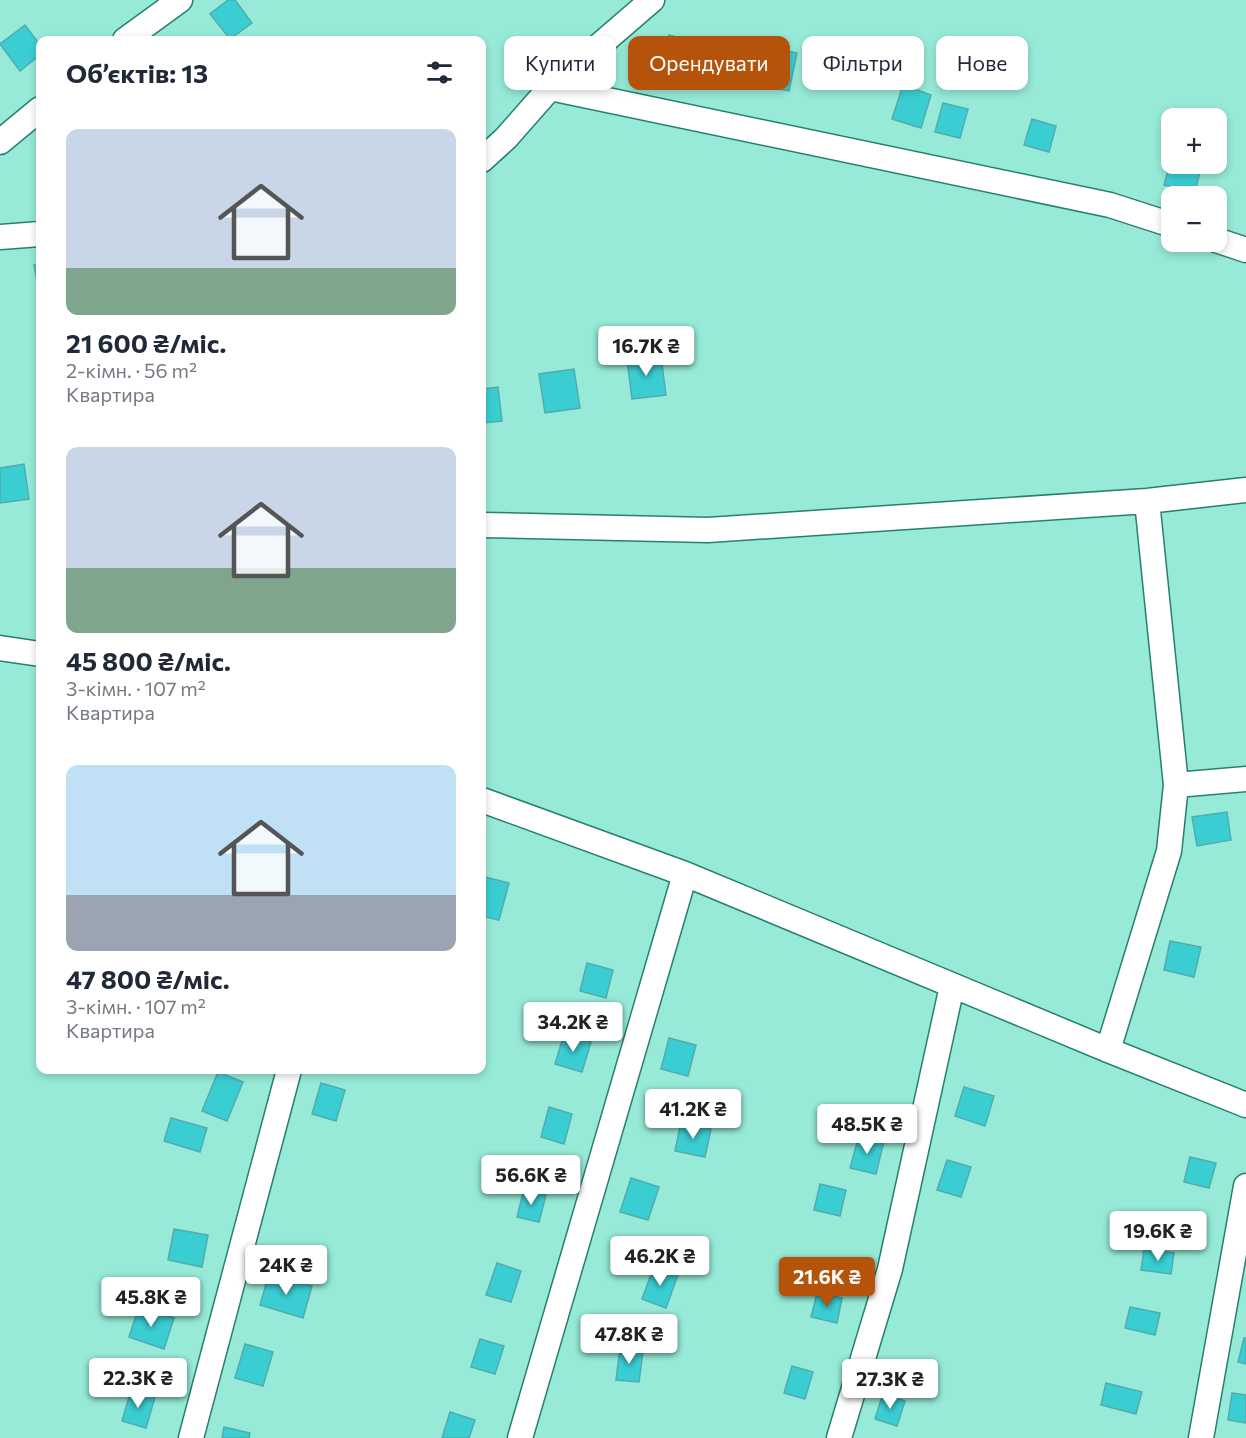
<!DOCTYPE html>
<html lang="uk">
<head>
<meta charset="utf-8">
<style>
  body { margin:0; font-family:Commissioner,sans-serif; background:#f6f6f7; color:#1f2937; height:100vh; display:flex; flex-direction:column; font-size:22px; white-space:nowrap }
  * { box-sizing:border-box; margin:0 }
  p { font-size:20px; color:#747a83 }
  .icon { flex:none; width:33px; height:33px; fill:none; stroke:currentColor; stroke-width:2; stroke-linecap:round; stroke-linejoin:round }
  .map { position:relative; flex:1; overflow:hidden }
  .panel { position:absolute; left:36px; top:36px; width:450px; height:1038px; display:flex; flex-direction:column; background:#fff; border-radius:12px; box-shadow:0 3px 9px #0003 }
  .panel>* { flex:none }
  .top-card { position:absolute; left:504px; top:36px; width:570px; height:54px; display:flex; gap:12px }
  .buttons { position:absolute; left:1161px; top:108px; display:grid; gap:12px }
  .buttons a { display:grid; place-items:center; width:66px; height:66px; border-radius:12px; background:#fff; box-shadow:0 3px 9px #0003; font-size:30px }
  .price { position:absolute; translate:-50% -51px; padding:0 14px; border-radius:6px; background:#fff; color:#222; font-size:20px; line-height:39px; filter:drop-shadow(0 2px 3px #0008) }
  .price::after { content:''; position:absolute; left:50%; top:36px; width:18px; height:14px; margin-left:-9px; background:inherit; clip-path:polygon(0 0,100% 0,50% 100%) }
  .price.current { background:#b45309; color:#fff }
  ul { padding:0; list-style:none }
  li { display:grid; align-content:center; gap:12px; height:318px; padding:0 30px }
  li span { display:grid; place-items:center; height:186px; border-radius:12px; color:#555 }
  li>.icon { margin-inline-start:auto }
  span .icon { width:108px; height:108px; fill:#fffc; stroke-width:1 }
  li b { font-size:26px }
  h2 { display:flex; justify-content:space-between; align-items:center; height:72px; padding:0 30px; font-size:26px }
  .tag { padding:0 21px; border-radius:12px; background:#fff; box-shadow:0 3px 9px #0003; font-size:21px; line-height:54px }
  .tag.current { background:#b45309; color:#fff }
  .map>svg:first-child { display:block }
</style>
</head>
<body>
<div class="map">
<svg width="1246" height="1438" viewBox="0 0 1246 1438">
  <rect width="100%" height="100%" fill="#96ead7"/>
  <path fill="#3aced3" stroke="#51acaf" stroke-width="1.5" d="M228 0H235L252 23 230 39 210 14Z
    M25 25 40 45V55L20 71 0 44Z
    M669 35 695 42 687 73 661 67Z
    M769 47 797 53 789 91 761 86Z
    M903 85 931 95 921 128 892 119Z
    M943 103 968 109 960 138 935 132Z
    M1032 119 1056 126 1049 152 1024 145Z
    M1172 155V164H1202L1195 192 1164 185Z
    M40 264V296L34 265Z
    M661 356 666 395 632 399 627 360Z
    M574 369 580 408 545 413 539 374Z
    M498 387 502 421 482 423V389Z
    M24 464 29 499 0 503V468Z
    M1227 812 1231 840 1197 846 1192 817Z
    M485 877 509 883 499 920 482 916V889Z
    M1170 941 1201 947 1194 977 1164 970Z
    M587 963 613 970 606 998 580 991Z
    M564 1034 591 1042 582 1072 555 1064Z
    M669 1038 696 1045 688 1076 661 1069Z
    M218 1072 243 1082 227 1121 202 1111Z
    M321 1083 345 1090 336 1121 312 1114Z
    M964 1087 994 1096 985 1126 955 1116Z
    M549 1107 572 1114 564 1144 541 1137Z
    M171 1118 207 1128 200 1152 164 1141Z
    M681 1122 711 1129 705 1157 675 1151Z
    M859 1135 884 1141 876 1174 850 1168Z
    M1190 1157 1216 1163 1209 1188 1184 1182Z
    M947 1160 971 1167 961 1197 937 1190Z
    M631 1178 659 1187 648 1220 620 1212Z
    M820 1184 846 1190 840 1216 814 1210Z
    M524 1189 546 1195 539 1222 517 1217Z
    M174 1229 208 1235 202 1267 168 1260Z
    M1144 1249 1174 1253 1171 1274 1141 1270Z
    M497 1263 521 1271 511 1302 486 1295Z
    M654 1266 678 1275 666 1308 642 1299Z
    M269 1274 312 1286 303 1318 260 1305Z
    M817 1293 842 1298 837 1323 811 1317Z
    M139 1306 174 1318 164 1349 129 1337Z
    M1130 1307 1160 1313 1155 1335 1125 1328Z
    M1244 1338H1246V1364L1238 1362Z
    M480 1339 504 1346 495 1374 471 1367Z
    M245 1344 273 1352 263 1386 235 1378Z
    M620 1348 643 1351 639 1382 616 1380Z
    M792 1366 813 1372 805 1399 784 1393Z
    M1106 1383 1142 1392 1136 1414 1101 1405Z
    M131 1390 155 1397 146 1428 122 1421Z
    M883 1393 905 1401 897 1426 875 1419Z
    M1232 1393 1246 1395V1423L1228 1420Z
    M450 1412 475 1420 469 1438H442Z
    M224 1427 250 1433 249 1438H222Z"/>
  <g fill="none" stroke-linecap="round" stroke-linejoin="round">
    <defs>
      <path id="street" d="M125 40 180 0
        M550 88 1110 205 1172 225
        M0 142 40 109
        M482 160 506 138 550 88 652 0
        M0 237 40 234
        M1216 240 1246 250
        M482 525 708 530 1147 501 1246 490
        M0 648 40 654
        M1176 785 1246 779
        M482 800 685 874 1108 1050 1246 1105
        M1108 1050 1169 851 1176 785 1147 501
        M191 1438 289 1070
        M520 1438 685 874
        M839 1438 890 1269 952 986
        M1201 1438 1246 1186"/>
    </defs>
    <use href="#street" stroke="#27806f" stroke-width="27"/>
    <use href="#street" stroke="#fff" stroke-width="24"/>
  </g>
</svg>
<div class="buttons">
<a>+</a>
<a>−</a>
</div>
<b class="price" style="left:646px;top:377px">16.7K ₴</b>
<b class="price" style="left:573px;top:1053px">34.2K ₴</b>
<b class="price" style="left:693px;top:1140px">41.2K ₴</b>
<b class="price" style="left:867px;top:1155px">48.5K ₴</b>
<b class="price" style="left:531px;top:1206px">56.6K ₴</b>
<b class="price" style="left:1158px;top:1262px">19.6K ₴</b>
<b class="price" style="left:660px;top:1287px">46.2K ₴</b>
<b class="price" style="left:286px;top:1296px">24K ₴</b>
<b class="price current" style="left:827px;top:1308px">21.6K ₴</b>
<b class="price" style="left:151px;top:1328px">45.8K ₴</b>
<b class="price" style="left:629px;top:1365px">47.8K ₴</b>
<b class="price" style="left:138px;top:1409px">22.3K ₴</b>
<b class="price" style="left:890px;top:1410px">27.3K ₴</b>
<div class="top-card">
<a class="tag">Купити</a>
<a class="tag current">Орендувати</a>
<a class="tag">Фільтри</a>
<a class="tag">Нове</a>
</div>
<section class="panel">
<h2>Об’єктів: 13<svg class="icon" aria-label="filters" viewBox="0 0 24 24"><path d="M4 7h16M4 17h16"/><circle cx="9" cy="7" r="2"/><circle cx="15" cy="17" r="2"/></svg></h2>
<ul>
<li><span style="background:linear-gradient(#c9d6e8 75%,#7fa58c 0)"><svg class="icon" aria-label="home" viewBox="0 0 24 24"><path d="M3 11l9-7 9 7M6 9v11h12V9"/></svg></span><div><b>21 600 ₴/міс.</b><p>2-кімн. · 56 m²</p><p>Квартира</p></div></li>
<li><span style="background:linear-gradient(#c9d6e8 65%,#7fa58c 0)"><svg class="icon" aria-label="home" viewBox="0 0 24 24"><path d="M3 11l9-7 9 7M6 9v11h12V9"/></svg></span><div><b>45 800 ₴/міс.</b><p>3-кімн. · 107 m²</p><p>Квартира</p></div></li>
<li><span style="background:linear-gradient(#bfe0f5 70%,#9aa5b1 0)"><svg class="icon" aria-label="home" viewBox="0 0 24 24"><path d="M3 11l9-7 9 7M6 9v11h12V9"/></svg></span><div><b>47 800 ₴/міс.</b><p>3-кімн. · 107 m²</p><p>Квартира</p></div></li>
</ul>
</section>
</div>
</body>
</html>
